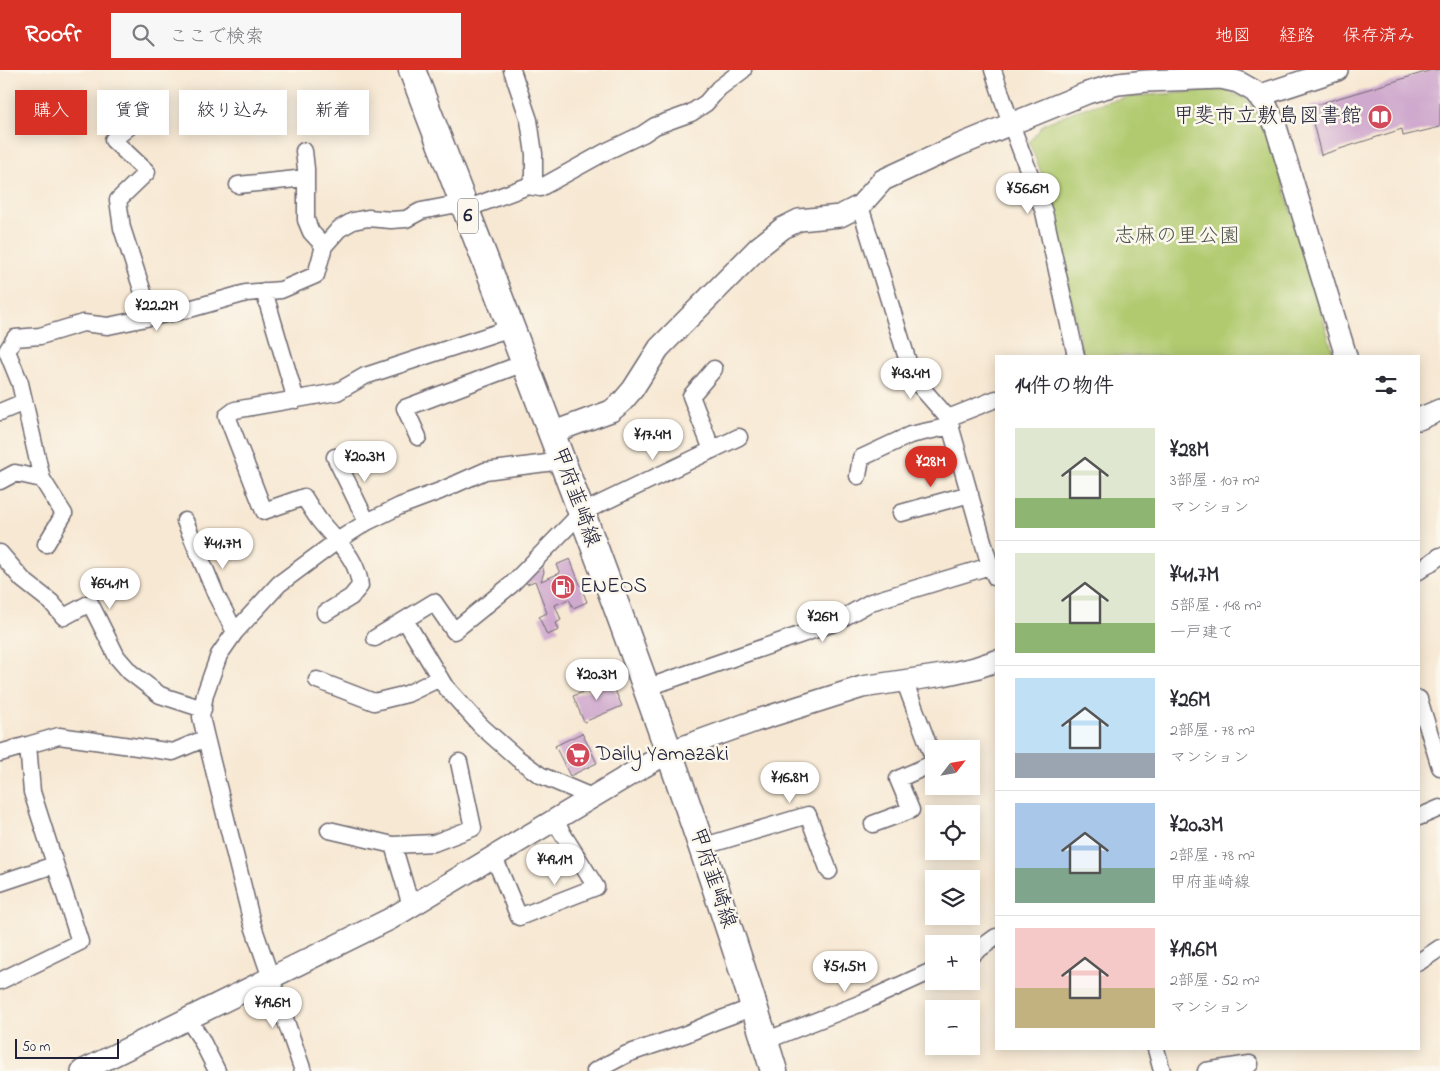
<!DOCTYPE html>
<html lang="ja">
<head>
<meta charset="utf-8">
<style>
  body { margin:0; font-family:"Indie Flower","Klee One",sans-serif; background:#f7f7f7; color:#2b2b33; height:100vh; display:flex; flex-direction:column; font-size:19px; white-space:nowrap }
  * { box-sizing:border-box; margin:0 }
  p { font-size:16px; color:#7c7c81 }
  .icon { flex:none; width:28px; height:28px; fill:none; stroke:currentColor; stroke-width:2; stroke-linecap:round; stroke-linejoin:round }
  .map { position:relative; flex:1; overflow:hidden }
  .sheet { position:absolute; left:995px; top:285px; width:425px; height:695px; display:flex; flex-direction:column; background:#fff; border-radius:0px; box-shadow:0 2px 12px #0003 }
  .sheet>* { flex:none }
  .guide { position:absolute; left:15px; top:20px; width:475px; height:45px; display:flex; gap:10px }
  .needle { width:32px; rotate:59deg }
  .tools { position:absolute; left:925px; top:670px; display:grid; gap:10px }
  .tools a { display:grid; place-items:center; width:55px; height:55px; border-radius:0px; background:#fff; box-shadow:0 2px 12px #0003; font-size:25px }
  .scale { position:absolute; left:15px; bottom:12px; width:104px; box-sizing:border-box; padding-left:5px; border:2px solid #22223b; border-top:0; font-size:14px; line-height:18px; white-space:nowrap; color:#22223b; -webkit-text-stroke:4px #fbf7ec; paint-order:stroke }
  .price { position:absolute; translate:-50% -42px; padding:0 11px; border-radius:18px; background:#fff; color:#222; font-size:16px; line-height:32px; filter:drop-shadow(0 1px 2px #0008) }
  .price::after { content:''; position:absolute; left:50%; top:30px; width:15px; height:11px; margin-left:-8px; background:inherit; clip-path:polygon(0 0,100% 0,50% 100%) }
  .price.selected { background:#d93025; color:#fff }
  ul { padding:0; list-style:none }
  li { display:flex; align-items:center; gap:15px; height:125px; padding:0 20px }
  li+li { border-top:1px solid #e1e1e2 }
  li span { display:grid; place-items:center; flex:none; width:140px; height:100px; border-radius:0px; color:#555 }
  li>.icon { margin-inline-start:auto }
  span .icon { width:60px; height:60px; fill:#fffc; stroke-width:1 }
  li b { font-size:21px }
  h2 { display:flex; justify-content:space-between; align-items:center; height:60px; padding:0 20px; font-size:21px }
  .tag { padding:0 18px; border-radius:0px; background:#fff; box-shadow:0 2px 12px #0003; font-size:18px; line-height:45px }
  .tag.selected { background:#d93025; color:#fff }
  header { display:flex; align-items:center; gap:30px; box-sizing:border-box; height:70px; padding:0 25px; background:#d93025; color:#fff }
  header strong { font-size:24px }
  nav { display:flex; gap:28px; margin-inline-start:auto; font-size:18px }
  .search { width:350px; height:45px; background:#f7f7f7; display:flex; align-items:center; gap:12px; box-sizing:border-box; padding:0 18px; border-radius:0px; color:#7c7c81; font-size:19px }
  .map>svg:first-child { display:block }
</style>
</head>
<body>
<header>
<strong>Roofr</strong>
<div class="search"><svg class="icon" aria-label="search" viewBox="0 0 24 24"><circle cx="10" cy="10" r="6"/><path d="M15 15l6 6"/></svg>ここで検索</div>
<nav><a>地図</a><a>経路</a><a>保存済み</a></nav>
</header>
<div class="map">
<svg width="1440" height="1001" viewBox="0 0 1440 1001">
  <rect width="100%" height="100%" fill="#fbf7ec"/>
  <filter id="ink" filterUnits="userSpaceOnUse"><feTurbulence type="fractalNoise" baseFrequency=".02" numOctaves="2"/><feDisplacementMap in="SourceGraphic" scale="10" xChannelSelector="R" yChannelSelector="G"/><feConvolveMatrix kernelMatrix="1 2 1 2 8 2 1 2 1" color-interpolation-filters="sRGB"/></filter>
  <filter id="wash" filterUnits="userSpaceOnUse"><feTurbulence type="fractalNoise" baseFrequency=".0096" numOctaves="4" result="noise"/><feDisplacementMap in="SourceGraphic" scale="20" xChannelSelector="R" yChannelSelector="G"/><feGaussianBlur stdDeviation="1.12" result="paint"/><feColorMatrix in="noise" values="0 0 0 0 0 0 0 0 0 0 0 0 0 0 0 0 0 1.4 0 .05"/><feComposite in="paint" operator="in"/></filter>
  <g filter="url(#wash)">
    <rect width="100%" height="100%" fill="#f7e8d3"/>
    <path fill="#b1ca6f" stroke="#6a7655" d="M1223 20 1245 28 1260 46 1269 66 1334 286H1083L1047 117 1029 72 1044 54 1075 41 1109 31 1137 26Z"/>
    <g id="blocks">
      <path fill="#d0aace" d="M1432 0H1440V57L1403 66 1402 59 1321 85 1309 37Z
        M570 489 587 532 573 538 569 529 555 535 561 550 556 553 559 560 547 565 539 547 547 543 535 511 527 514 523 506 540 492 544 502 541 511 560 503 556 495Z
        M611 611 622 636 584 652 573 626Z
        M582 663 597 693 570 706 555 676Z"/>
    </g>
  </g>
  <g filter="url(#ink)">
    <use href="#blocks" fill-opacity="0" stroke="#6d6770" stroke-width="1"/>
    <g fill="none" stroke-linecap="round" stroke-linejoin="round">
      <defs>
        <path id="minor" d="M993 0 1011 54 1044 142 1076 286
          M141 47 113 70 147 102 118 130 122 158 151 247
          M304 81 306 99V150L311 162 324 176
          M238 115 306 108
          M528 116 540 118 605 82 643 64 655 56 691 43 706 33 719 18 743 0
          M860 136 913 308 948 348 990 496 996 508
          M466 139 528 116 534 108V84L529 50 512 0
          M264 221 296 330
          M0 342 24 332
          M948 348 996 329
          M418 367 405 338 524 293
          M712 380 691 326 714 299
          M335 387 367 452
          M858 406 861 388 910 365 951 356
          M0 411 15 403 42 409
          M901 443 970 424
          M185 451 216 525 235 562
          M46 474 64 444 42 409 20 313 7 281 15 268 40 266 83 253 108 256 151 247 186 240 246 223 281 220 316 205 324 176 339 159 353 151 368 148 391 150 406 149 421 141 463 133
          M0 483 23 510 51 532 64 547 90 533 117 587 130 602 160 625 203 639
          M1419 501 1440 486
          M325 543 351 527 360 516C358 487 336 472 319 450 314 443 309 435 304 427L264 441 227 346 235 340 337 322 365 306 511 258
          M405 550 444 615 481 656 517 688 540 705 592 727
          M375 568 434 532 454 561 511 515 581 443 739 367
          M317 610 374 632 407 624 440 608
          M904 610 934 690
          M646 618 834 553 871 532 990 496
          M1419 629 1440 697
          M0 683 28 675
          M1419 747 1440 738
          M873 754 911 740 898 709 934 693
          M329 760 393 775 411 836
          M393 775 434 773 473 758 459 692
          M701 777 808 745 829 801
          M494 787 519 847 596 817 554 750
          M0 813 54 795
          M971 885 996 867
          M1419 892 1440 878
          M0 911 80 872 32 722 28 675 59 666 173 682 206 668
          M188 949 201 969 217 1001
          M765 971 859 934 934 900
          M1156 979 1162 1001
          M303 1001 252 853 206 668 201 647 205 624 219 585 235 562 279 514 337 471 367 452 400 436 440 421 485 401 562 391
          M595 1001 627 984 686 964 716 951 754 937
          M1206 1001 1250 994"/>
        <path id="tertiary" d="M1258 26 1337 0
          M1419 349 1440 340
          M551 363 611 341 622 332 633 319 659 278 759 177 783 158 799 150 840 146 860 136 883 110 957 76 1087 23 1118 14 1147 11 1221 8 1238 12 1254 21 1267 37 1276 57 1346 286
          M82 1001 390 849 631 704 669 682 755 651 862 617 943 605 975 598 996 591"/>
        <path id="primary" d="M412 0C539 331 671 661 774 1001"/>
      </defs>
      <use href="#minor" stroke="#6d6770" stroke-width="19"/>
      <use href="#tertiary" stroke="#6d6770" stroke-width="24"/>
      <use href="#primary" stroke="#6d6770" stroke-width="29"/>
      <use href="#minor" stroke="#fff" stroke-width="16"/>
      <use href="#tertiary" stroke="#fff" stroke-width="21"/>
      <use href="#primary" stroke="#fff" stroke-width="26"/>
    </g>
  </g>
  <defs>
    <symbol id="library-disc" viewBox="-11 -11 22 22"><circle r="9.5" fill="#d1495b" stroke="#fbf7ec"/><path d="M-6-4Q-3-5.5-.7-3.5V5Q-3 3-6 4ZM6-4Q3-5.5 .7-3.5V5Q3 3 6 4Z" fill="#fff"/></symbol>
    <symbol id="fuel-disc" viewBox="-11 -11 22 22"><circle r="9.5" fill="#d1495b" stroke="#fbf7ec"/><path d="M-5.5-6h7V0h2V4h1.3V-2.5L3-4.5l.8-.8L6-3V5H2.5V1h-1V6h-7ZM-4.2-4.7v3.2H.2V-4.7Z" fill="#fff"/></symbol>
    <symbol id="supermarket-disc" viewBox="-11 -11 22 22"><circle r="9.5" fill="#d1495b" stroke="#fbf7ec"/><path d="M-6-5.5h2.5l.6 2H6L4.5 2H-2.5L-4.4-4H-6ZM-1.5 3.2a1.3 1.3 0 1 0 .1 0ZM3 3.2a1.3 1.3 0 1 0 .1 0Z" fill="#fff"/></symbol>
  </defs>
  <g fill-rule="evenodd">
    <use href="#library-disc" x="1366" y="33" width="28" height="28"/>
    <use href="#fuel-disc" x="549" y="503" width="28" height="28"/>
    <use href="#supermarket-disc" x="564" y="671" width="28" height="28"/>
  </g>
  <g text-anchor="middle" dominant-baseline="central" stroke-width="5" stroke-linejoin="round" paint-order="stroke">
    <rect fill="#fbf7ec" stroke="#636270" stroke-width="1" x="458" y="128.5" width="20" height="35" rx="4"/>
    <g font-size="20" font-weight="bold" fill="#22223b">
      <text x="468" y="146">6</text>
    </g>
    <g font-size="21" fill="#22223b" stroke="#fbf7ec" text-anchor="start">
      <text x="1362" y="47" text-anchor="end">甲斐市立敷島図書館</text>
      <text x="580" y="517">ENEOS</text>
      <text x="596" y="685">Daily Yamazaki</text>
    </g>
    <g font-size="21" fill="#4d544b" stroke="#fbf7ec">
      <text x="1177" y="167">志麻の里公園</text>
    </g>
    <g font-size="21" fill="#22223b" stroke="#fbf7ec">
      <text transform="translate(575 427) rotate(70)">甲府韮崎線</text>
      <text transform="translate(712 808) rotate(71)">甲府韮崎線</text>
    </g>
  </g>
</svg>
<div class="tools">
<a><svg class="needle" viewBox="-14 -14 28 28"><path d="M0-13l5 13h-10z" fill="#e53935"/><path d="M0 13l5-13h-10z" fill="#7c7c81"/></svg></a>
<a><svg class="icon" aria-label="locate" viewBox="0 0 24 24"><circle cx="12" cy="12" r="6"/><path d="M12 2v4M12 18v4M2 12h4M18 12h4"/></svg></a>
<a><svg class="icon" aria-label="layers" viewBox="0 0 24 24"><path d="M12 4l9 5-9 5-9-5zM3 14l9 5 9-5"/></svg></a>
<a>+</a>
<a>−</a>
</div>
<div class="scale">50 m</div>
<b class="price" style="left:1028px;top:145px">¥56.6M</b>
<b class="price" style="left:157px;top:262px">¥22.2M</b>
<b class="price" style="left:911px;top:330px">¥43.4M</b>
<b class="price" style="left:653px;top:391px">¥17.4M</b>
<b class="price" style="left:365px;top:413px">¥20.3M</b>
<b class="price selected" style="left:931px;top:418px">¥28M</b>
<b class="price" style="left:223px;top:500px">¥41.7M</b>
<b class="price" style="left:110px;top:540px">¥64.1M</b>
<b class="price" style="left:823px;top:573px">¥26M</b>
<b class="price" style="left:597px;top:631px">¥20.3M</b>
<b class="price" style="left:790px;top:734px">¥16.8M</b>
<b class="price" style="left:555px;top:816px">¥49.1M</b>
<b class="price" style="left:845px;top:923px">¥51.5M</b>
<b class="price" style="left:273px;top:959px">¥19.6M</b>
<div class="guide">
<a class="tag selected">購入</a>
<a class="tag">賃貸</a>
<a class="tag">絞り込み</a>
<a class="tag">新着</a>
</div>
<section class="sheet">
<h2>14件の物件<svg class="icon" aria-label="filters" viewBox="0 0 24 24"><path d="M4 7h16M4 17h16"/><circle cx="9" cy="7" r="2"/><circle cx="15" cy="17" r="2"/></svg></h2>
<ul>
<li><span style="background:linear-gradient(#dfe7d0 70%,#8fb573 0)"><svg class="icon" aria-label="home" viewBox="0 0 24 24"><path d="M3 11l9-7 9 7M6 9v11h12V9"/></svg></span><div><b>¥28M</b><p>3部屋 · 107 m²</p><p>マンション</p></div></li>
<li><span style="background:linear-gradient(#dfe7d0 70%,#8fb573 0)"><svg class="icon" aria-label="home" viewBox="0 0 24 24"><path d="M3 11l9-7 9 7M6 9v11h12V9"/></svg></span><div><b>¥41.7M</b><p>5部屋 · 148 m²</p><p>一戸建て</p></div></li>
<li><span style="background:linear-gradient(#bfe0f5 75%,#9aa5b1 0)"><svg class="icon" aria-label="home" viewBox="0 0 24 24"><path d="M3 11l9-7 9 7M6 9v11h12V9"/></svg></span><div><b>¥26M</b><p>2部屋 · 78 m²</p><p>マンション</p></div></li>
<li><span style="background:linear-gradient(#a9c7e8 65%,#7fa58c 0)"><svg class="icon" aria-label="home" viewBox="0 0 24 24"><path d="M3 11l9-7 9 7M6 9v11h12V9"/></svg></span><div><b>¥20.3M</b><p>2部屋 · 78 m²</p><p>甲府韮崎線</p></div></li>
<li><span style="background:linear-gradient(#f6c9c9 60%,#c2b280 0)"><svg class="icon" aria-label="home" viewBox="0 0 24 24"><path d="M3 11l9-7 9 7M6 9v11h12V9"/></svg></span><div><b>¥19.6M</b><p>2部屋 · 52 m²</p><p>マンション</p></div></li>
</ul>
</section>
</div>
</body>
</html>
